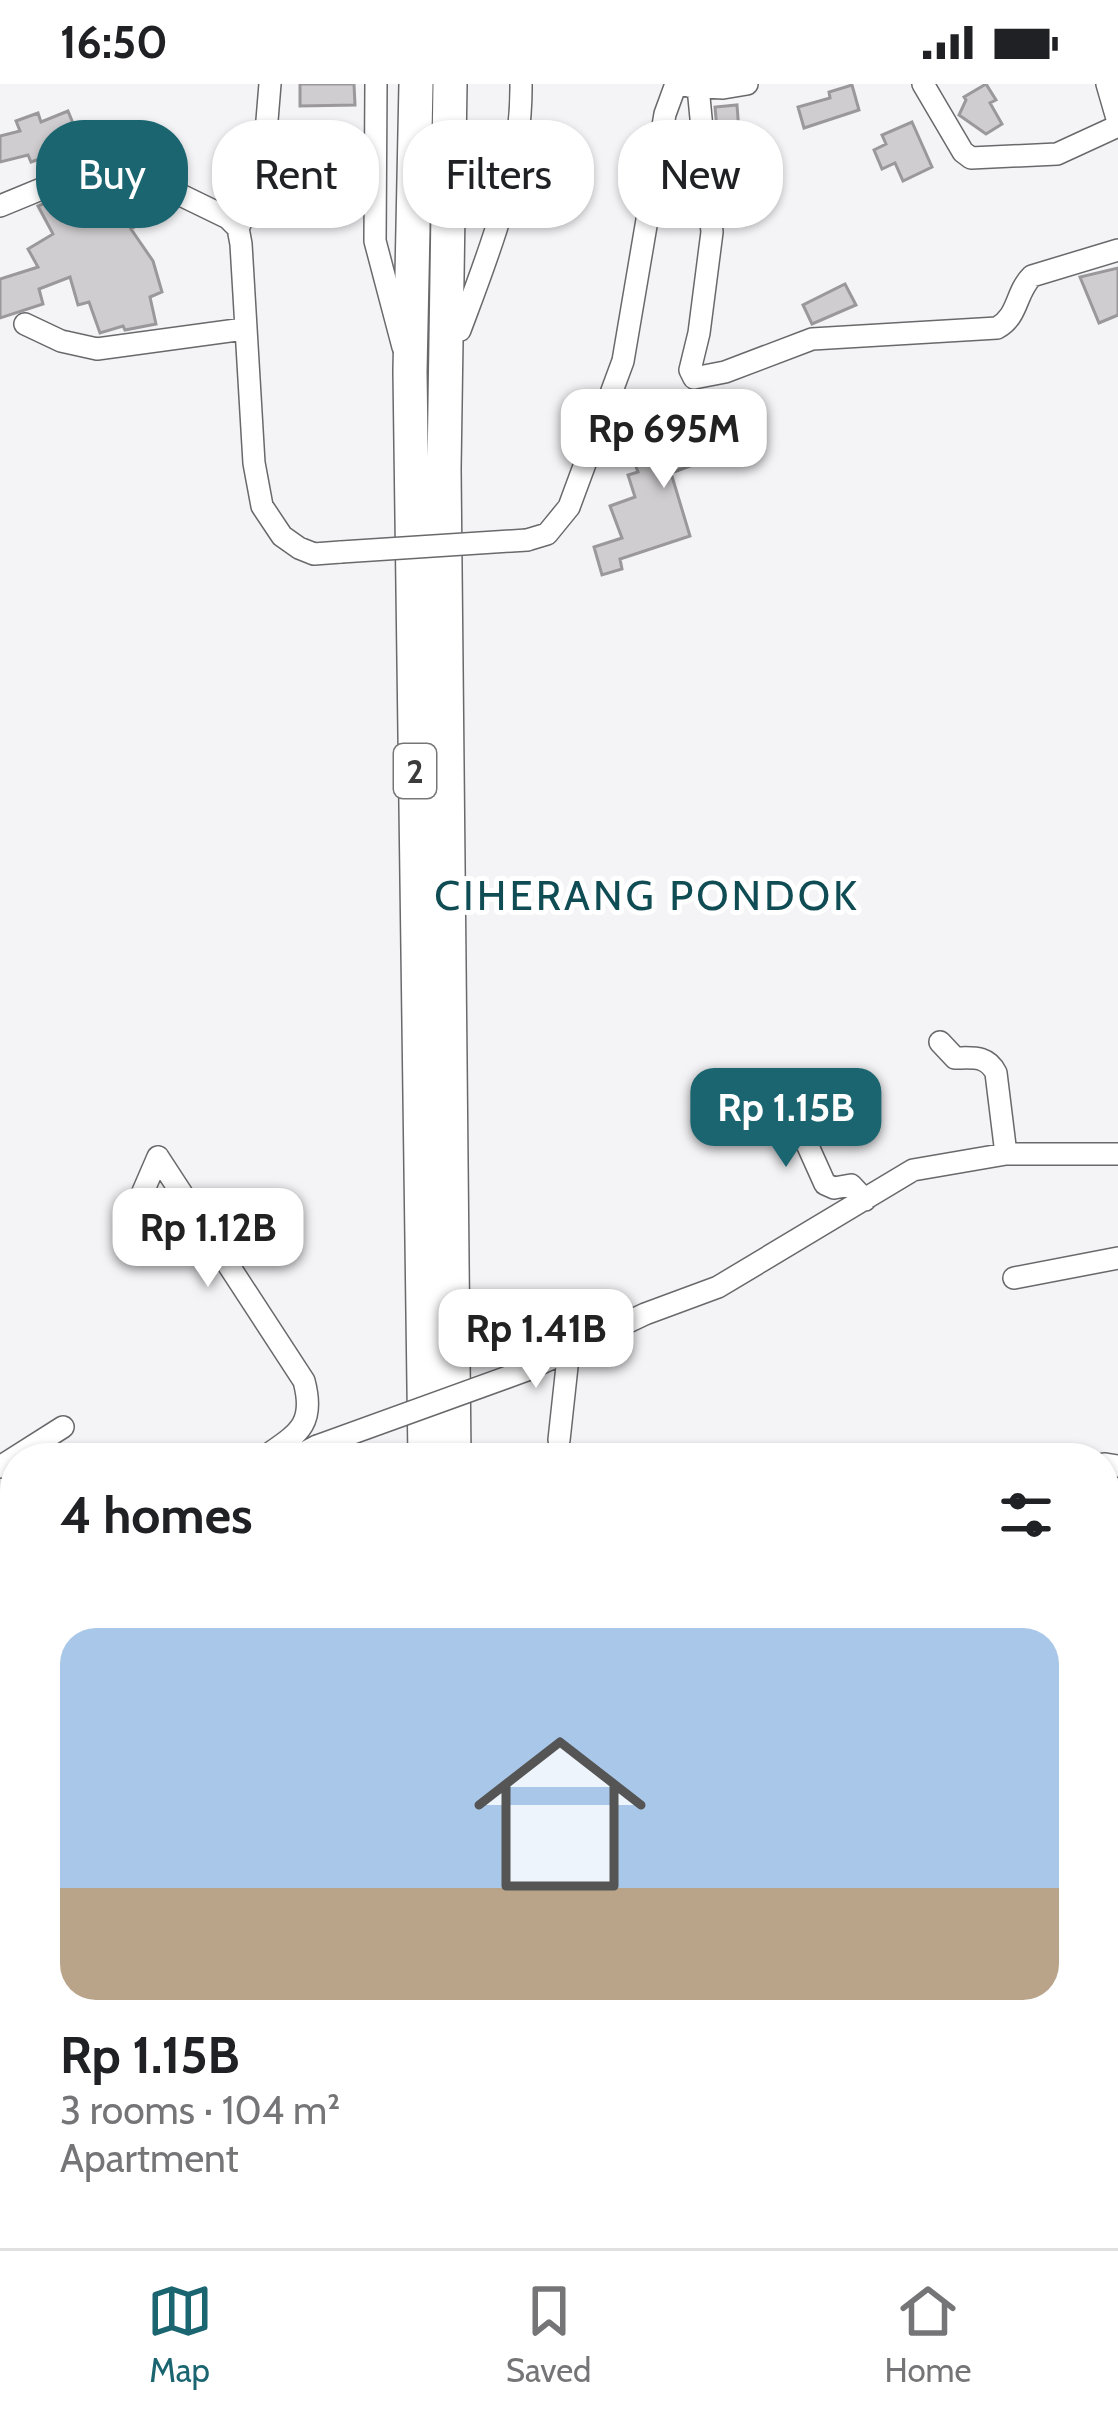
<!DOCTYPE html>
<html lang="en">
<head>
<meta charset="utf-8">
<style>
  body { margin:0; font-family:Cabin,sans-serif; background:#f6f6f6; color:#202124; height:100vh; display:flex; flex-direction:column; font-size:45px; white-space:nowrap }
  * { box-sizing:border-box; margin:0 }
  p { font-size:39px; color:#757577 }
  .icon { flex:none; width:66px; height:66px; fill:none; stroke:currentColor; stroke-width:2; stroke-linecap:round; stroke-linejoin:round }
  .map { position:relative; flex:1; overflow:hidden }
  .sheet { position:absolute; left:0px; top:1359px; width:1119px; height:807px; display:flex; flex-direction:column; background:#fff; border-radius:48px 48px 0 0; box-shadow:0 3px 9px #0004 }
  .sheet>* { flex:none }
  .hud { position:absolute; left:36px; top:36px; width:1047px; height:108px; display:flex; gap:24px }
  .price { position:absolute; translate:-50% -102px; padding:0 27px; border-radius:24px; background:#fff; color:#222; font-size:39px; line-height:78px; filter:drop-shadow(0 3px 6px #0008) }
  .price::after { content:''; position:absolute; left:50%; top:72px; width:36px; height:27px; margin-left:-18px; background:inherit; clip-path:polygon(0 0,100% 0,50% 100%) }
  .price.current { background:#1a6570; color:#fff }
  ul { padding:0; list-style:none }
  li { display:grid; align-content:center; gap:24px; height:636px; padding:0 60px }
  li span { display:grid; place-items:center; height:372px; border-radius:36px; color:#555 }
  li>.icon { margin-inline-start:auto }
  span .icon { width:216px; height:216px; fill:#fffc; stroke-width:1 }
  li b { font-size:51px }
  h2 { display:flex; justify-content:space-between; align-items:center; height:144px; padding:0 60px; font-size:51px }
  .pill { padding:0 42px; border-radius:48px; background:#fff; box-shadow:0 3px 9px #0004; font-size:42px; line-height:108px }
  .pill.current { background:#1a6570; color:#fff }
  .status { display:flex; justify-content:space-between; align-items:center; height:84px; padding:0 60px; background:#fff; direction:ltr }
  .status svg { height:33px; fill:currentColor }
  .dock { display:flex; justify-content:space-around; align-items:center; height:168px; border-top:3px solid #e0e0e0; background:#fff; font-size:33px; color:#757577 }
  .dock a { display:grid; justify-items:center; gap:6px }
  .dock .current { color:#1a6570 }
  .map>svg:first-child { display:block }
</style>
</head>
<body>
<div class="status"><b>16:50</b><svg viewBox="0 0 49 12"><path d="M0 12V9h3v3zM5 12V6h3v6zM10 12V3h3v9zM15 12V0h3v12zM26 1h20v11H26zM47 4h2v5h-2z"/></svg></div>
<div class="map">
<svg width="1118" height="2164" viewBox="0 0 1118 2164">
  <rect width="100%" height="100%" fill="#f4f4f7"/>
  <path fill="#cfcdcf" stroke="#9a989a" stroke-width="3" d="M300 0H354L355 21 300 22Z
    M986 0 996 16 990 19 1002 40 986 50 959 31 966 16 964 13Z
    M852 1 859 26 804 44 798 23 830 14 829 8Z
    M737 21 739 47 752 45 754 63 719 69 715 23Z
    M68 27 86 71 61 81 56 69 31 78 28 71 0 78V52L20 47 16 37 38 29 41 38Z
    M912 38 932 83 903 97 895 79 882 85 874 66 886 60 882 51Z
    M730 97 750 99 745 141 726 139Z
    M121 99 164 120 154 126 157 130 131 145 153 177 162 208 150 213 156 240 125 246 123 242 100 249 89 218 78 221 70 193 39 205 43 220 0 234V195L38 183 28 165 53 150 38 122 72 108Z
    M1118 184V231L1099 239 1080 193Z
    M845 200 856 221 812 240 803 221Z
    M722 318 742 363 671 389 690 452 620 475 622 485 602 491 594 463 622 454 610 422 635 413 628 391 638 388 635 380 653 374 650 366 703 347 696 328Z"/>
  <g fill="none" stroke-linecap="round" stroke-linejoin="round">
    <defs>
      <path id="minor" d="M376 0 375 157 403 263
        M923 0 963 68 971 74 1057 70 1118 42
        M1107 0 1118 38
        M688 2 723 4 747 0
        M698 3 712 148 699 249 690 286 694 294 725 288 812 255 997 244C1019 232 1015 209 1032 192L1118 166
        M0 122 68 94 123 83 228 134 238 144 241 160 254 379 262 422 282 452 299 464 314 470 341 468
        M238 144 262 97 270 0
        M25 240 61 257 97 265 244 245
        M446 247 460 246C490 166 522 87 521 0
        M527 456 547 450 569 423 623 277 665 30 676 0
        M940 958 955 974C973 974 987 971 996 989L1006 1070
        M780 1000 825 1100 834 1104 851 1101 865 1116
        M158 1073 304 1297C316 1342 297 1350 263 1374
        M126 1147 158 1073
        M1014 1194 1118 1174
        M527 1286 645 1230 718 1203 913 1086 1006 1070H1118
        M559 1356 569 1264
        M294 1374 317 1362
        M1104 1380 1118 1382
        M0 1383 63 1343
        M0 1504H15"/>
      <path id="highway" d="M416 0 410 287 425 1374
        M450 0 444 385 454 1374
        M463 2151 464 2164
        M488 2151 489 2164"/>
    </defs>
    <use href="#minor" stroke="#69696c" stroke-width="24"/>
    <use href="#highway" stroke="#69696c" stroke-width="36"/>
    <path stroke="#98989a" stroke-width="3" stroke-dasharray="12 6" stroke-linecap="butt" d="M0 1726 15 1729"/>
    <use href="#minor" stroke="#fff" stroke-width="21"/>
    <use href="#highway" stroke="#fff" stroke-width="33"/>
    <defs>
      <path id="minor-bridge" d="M341 468 527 456
        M317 1362 527 1286"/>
    </defs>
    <use href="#minor-bridge" stroke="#69696c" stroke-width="24" stroke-linecap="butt"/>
    <use href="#minor-bridge" stroke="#fff" stroke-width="21"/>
  </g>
  <g text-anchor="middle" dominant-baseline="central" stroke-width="10" stroke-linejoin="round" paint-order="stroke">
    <rect fill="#fff" stroke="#767676" stroke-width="3" x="394" y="660" width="42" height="54" rx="9"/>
    <g font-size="33" font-weight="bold" fill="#3b3b3c">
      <text x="415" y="687">2</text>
    </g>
    <g font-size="42" letter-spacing="3" fill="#0f4c54" stroke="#fff">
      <text x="647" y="811">CIHERANG PONDOK</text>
    </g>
  </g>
</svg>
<b class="price" style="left:664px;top:407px">Rp 695M</b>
<b class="price current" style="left:786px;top:1086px">Rp 1.15B</b>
<b class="price" style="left:208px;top:1206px">Rp 1.12B</b>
<b class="price" style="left:536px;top:1307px">Rp 1.41B</b>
<div class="hud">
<a class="pill current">Buy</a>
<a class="pill">Rent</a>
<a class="pill">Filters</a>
<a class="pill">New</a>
</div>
<section class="sheet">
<h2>4 homes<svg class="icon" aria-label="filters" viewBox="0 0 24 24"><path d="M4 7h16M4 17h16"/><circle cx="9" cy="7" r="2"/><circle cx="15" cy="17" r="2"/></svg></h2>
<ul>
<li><span style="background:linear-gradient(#a9c7e8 70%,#b9a48a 0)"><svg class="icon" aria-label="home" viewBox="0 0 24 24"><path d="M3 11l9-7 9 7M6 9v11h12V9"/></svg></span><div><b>Rp 1.15B</b><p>3 rooms · 104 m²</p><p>Apartment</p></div></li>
</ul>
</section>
</div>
<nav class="dock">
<a class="current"><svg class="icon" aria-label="map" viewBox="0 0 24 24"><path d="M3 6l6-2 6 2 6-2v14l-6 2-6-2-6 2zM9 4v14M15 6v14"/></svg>Map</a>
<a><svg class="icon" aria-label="saved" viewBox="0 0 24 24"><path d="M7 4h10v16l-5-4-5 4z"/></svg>Saved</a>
<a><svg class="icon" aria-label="home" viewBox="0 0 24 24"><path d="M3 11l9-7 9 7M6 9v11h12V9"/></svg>Home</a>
</nav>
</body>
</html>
